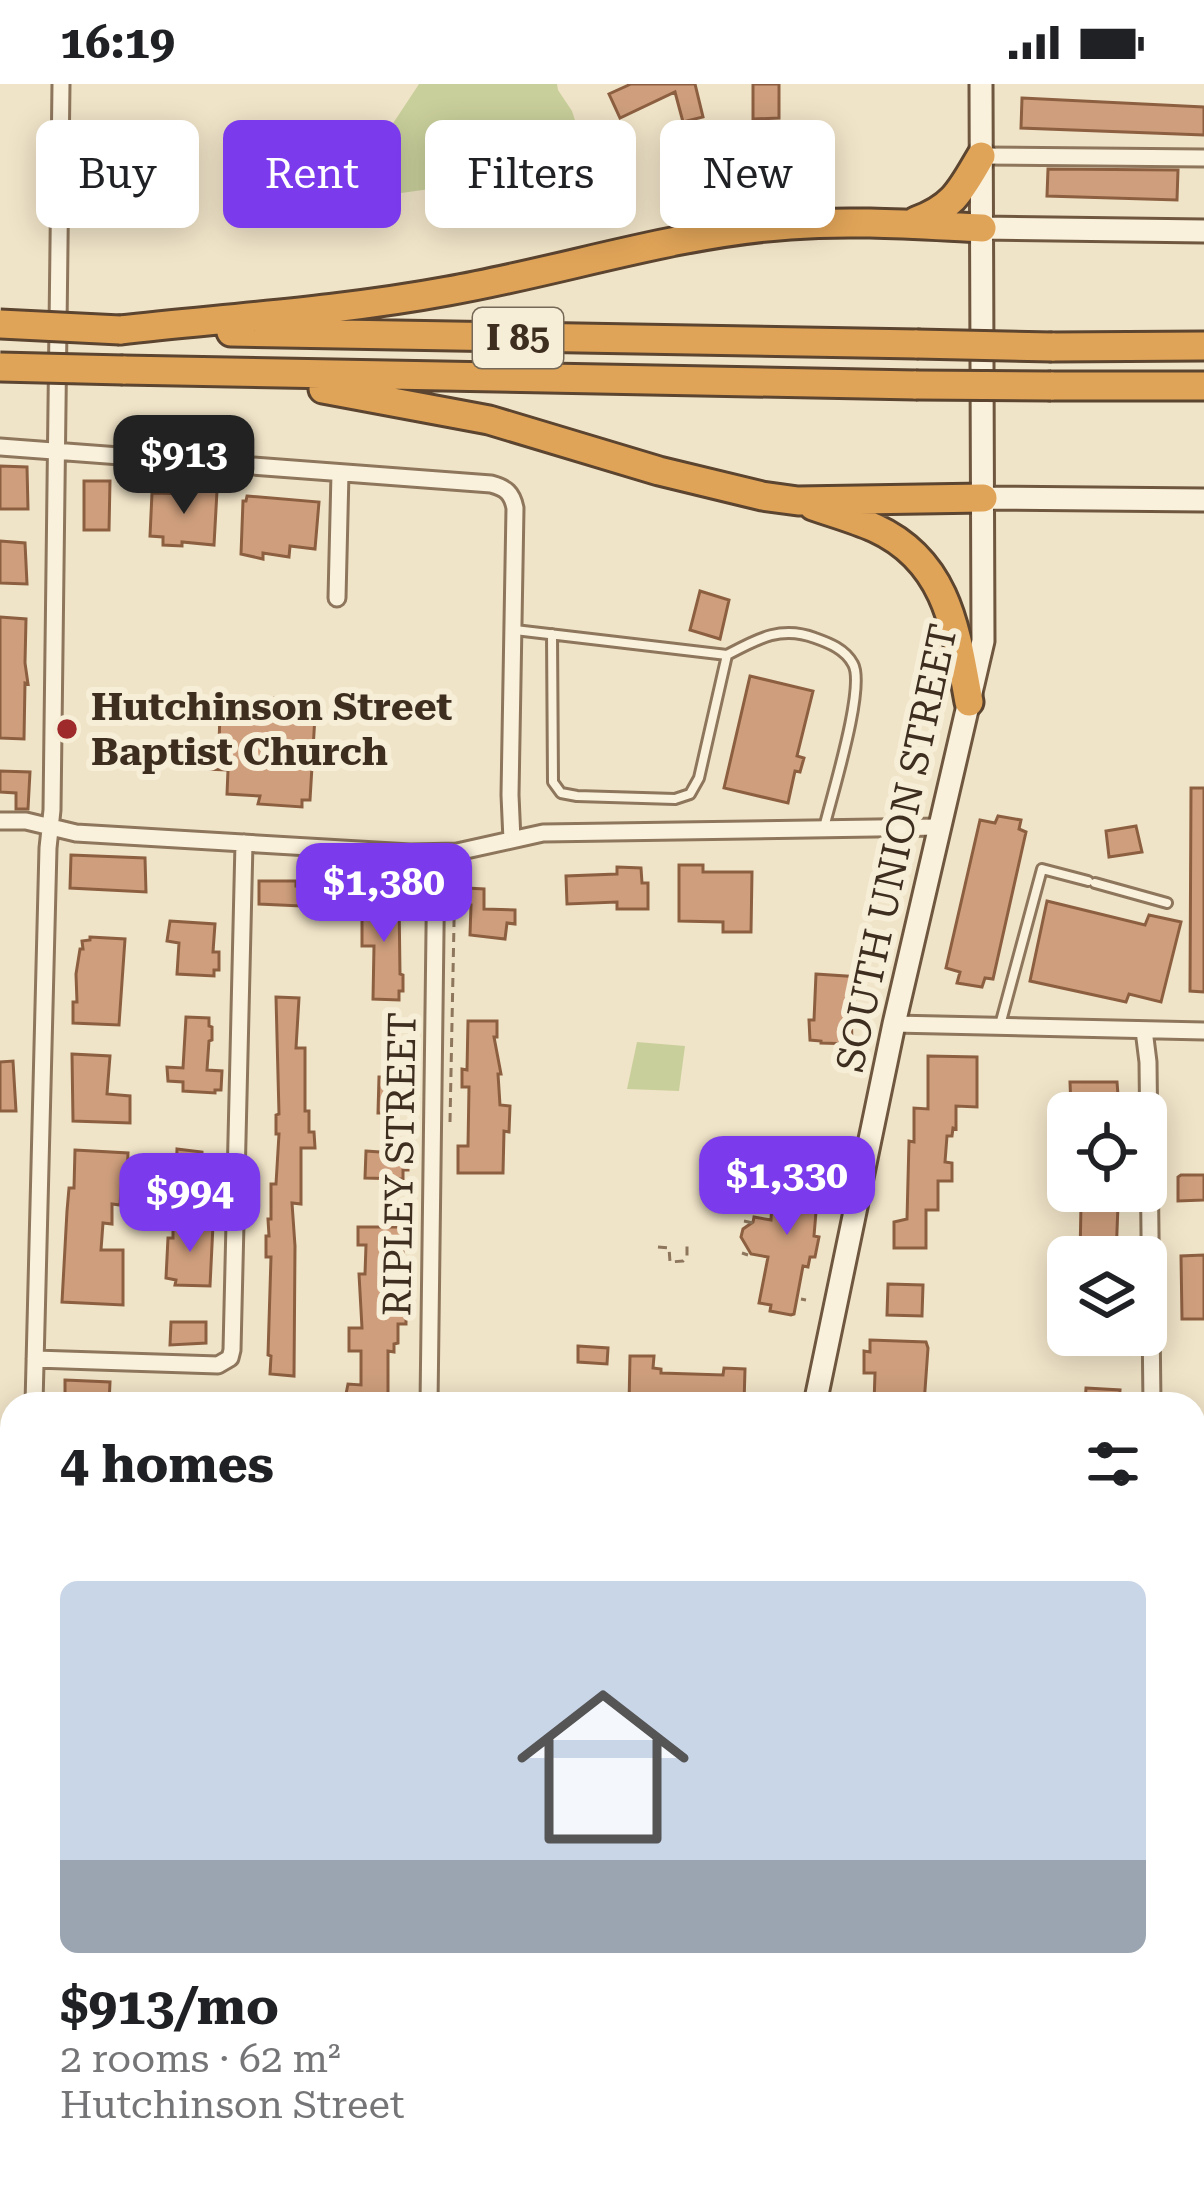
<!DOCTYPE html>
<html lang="en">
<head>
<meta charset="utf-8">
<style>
  body { margin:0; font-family:"Roboto Serif",serif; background:#f2f2f2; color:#202124; height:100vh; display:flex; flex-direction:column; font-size:45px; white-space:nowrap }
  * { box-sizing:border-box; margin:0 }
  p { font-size:39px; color:#757577 }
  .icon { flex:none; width:66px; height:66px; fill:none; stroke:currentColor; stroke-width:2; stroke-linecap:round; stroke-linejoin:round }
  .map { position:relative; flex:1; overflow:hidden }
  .sheet { position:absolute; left:0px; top:1308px; width:1206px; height:807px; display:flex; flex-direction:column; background:#fff; border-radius:36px 36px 0 0; box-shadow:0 6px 30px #0003 }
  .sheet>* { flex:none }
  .hud { position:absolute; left:36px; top:36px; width:1134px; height:108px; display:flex; gap:24px }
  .buttons { position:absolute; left:1047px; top:1008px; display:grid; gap:24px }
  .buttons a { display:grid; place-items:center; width:120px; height:120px; border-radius:18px; background:#fff; box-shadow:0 6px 30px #0003; font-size:60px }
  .price { position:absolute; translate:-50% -102px; padding:0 27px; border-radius:24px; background:#7c3aed; color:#fff; font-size:39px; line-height:78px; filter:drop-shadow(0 3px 6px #0008) }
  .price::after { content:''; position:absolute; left:50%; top:72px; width:36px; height:27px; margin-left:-18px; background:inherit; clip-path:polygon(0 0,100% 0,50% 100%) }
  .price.active { background:#222; color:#fff }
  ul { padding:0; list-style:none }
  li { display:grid; align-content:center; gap:24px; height:636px; padding:0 60px }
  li+li { border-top:3px solid #e0e0e0 }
  li span { display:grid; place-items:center; height:372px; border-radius:18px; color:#555 }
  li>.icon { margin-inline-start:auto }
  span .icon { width:216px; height:216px; fill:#fffc; stroke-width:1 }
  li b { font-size:51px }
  h2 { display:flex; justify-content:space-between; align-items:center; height:144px; padding:0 60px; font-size:51px }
  .chip { padding:0 42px; border-radius:18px; background:#fff; box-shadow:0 6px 30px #0003; font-size:42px; line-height:108px }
  .chip.active { background:#7c3aed; color:#fff }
  .status { display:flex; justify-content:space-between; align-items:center; height:84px; padding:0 60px; background:#fff; direction:ltr }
  .status svg { height:33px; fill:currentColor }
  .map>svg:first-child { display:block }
</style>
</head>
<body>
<div class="status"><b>16:19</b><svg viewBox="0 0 49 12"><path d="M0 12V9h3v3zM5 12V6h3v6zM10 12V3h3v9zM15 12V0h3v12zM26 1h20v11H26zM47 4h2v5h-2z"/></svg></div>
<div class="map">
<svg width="1204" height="2114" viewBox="0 0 1204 2114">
  <rect width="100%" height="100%" fill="#f0e4c8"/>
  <path fill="#c9cf9b" d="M419 0H557L558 6 572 27 590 83 394 110 386 50Z
    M637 958 685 962 679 1007 627 1005Z"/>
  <path fill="#cf9f7d" stroke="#8d5f41" stroke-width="3" d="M631 0H695L703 33 683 38 675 8 620 34 609 10Z
    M753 0H779V34L753 35Z
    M1022 14 1204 23V51L1021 44Z
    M1048 85 1178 86 1177 116 1047 112Z
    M0 382 27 383 28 425H0Z
    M84 397H110L109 446H84Z
    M190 405 217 407 214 461 182 458V462L163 461V453L150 452 152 409 190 410Z
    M247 412 319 418 315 465 290 462 289 473 263 469V475L241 470 243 417H246Z
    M0 457 25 459 27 500 0 499Z
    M700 507 729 516 720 555 690 546Z
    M0 533 26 535 25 579 28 600 25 599 24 655 0 654Z
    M750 592 813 607 797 672 804 674 800 688 795 687 788 719 724 704Z
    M275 614 316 615 310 716H302V723L258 720 260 712 227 710 228 686 206 685 208 660 219 661 220 627 266 629V618L275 619Z
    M0 687 30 688 28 725H16V709L0 708Z
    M1191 704H1204V908L1190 907Z
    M998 732 1021 736 1019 745 1026 748 993 895 985 894 982 903 957 899 960 888 946 884 980 736 995 739Z
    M1136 742 1142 768 1109 773 1106 747Z
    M71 771 145 774 146 808 70 804Z
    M679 781H703V788H752L751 848H723V838L679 837Z
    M617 783 641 784 642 799H648V825H617V818L567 820 566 792 617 790Z
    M259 797H296V802H303L301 822 259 820Z
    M466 804 484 805V825L515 826V840L507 839 505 855 470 851 471 821H467Z
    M362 813 399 815 400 890 403 891V907H399V916L373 915 374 862H362Z
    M1047 817 1145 841 1149 831 1181 838 1161 918 1129 910 1126 918 1030 897Z
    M170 837 215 840 213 868H219V886H214V892L177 890 179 859 167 857Z
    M90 853 125 855 119 941 73 939V918H77L76 890 80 865H83L82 857 90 856Z
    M816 890 860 893 861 907H855V922H851L852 960 821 959V957L810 956 809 936H814Z
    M276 913 299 914 296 964H305V1027H309V1048H314L315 1064H301V1120L292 1119 295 1162 294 1292 270 1290 271 1272 268 1271 271 1173H266V1152H269L268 1135H271V1100H276L279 1050H276V1031L279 1030Z
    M186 933 209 934V942L212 943V956L209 957 207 986 222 987 221 1006H215V1009L183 1007V998L168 997 167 983 183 984Z
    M468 937H497V953H494L501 990H498L500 1021 510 1022 509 1048 504 1047 503 1089H458V1062H468L469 1003H462V985L467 986Z
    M72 970 110 972 107 1010 130 1012V1039L73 1037Z
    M928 972 977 973V1023L956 1022V1045L953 1044 952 1052H947L945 1078 952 1079V1097H938V1126H926V1164H894V1138L907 1135 909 1057 914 1058V1024L928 1025Z
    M13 977 16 1027H0V978Z
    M379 993H401L400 1029H378Z
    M1070 998H1117L1119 1024 1071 1025Z
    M177 1065 202 1068 203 1096 176 1094Z
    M75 1066 128 1069 127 1093H122L120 1121 112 1120V1140L103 1139 101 1166H123V1221L62 1218 67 1127 69 1104H74Z
    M366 1067 408 1070V1086H403V1095L365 1094Z
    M783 1087 818 1088V1096H824L823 1116H817L814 1152 819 1153 815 1173H810L808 1183 803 1182 794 1230 791 1231 770 1227 771 1221 759 1219 768 1173 751 1170 741 1153 743 1145 753 1138 754 1133 771 1136 773 1096 783 1097Z
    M1181 1091H1204V1116L1178 1117V1093Z
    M1081 1120 1118 1121 1116 1173H1080Z
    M173 1140 213 1141 210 1202 175 1201 176 1196 166 1194 168 1154H173Z
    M358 1143H404L403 1169H392V1220H406V1240H398V1259L394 1260V1268L388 1267V1320H344L348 1300 361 1301V1267H349V1244H362L359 1190H365L366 1161H358Z
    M1204 1171V1235H1182L1181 1172Z
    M888 1200 923 1201 922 1232 887 1231Z
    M171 1238H206V1259L170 1261Z
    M870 1256 926 1258 928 1264 924 1320H874L875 1289H864V1267L870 1268Z
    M578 1262 608 1264 607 1280 578 1278Z
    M630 1272H654L653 1284 661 1285V1289L723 1291 724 1284 745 1285 744 1320H629Z
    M65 1296 110 1298 109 1320H65Z
    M1086 1304 1120 1306 1119 1320H1085Z"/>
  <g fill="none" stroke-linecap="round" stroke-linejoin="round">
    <defs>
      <path id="service" d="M515 546 727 571 699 694 690 710 675 715 577 712 561 709 553 698 552 550
        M727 571C757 555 781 541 815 554 829 559 845 565 853 580 866 603 831 714 824 744
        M1095 799 1167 819
        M1000 941 1042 785 1088 797
        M0 1902H12
        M0 2063H12
        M388 2114 399 2103"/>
      <path id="minor" d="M981 72 1204 74
        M0 363 491 400C506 404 512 409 515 424L510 711 512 756
        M337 514 340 389
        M0 737H26L76 749 410 769 457 768 543 749 940 743
        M894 940 1204 947
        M1144 946 1148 978 1152 1320
        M35 1275 218 1281 230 1274 232 1266 244 759
        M34 1320 48 764 52 726 61 0
        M429 1320 436 769
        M0 1789H12
        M1194 1942H1204
        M1194 2099H1204
        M33 2103V2114
        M1162 2103V2114
        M785 2105 978 2103"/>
      <path id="tertiary" d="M412 2103V2114"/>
      <path id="secondary" d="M982 144 1204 147
        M983 414 1204 416
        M815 1320 894 940 983 557 981 0
        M0 1423 12 1425
        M1194 1448H1204
        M785 2103V2114"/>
      <path id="motorway" d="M916 137C954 123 961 106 981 72
        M120 246C229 234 340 227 448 207 562 187 674 149 790 141 854 136 918 141 982 144
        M231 248 917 260
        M1052 263 1204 262
        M123 286 916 301
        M1051 302H1204
        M323 305 489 336 659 387 762 412 798 417 983 414
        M813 422C833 429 855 435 875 444 949 478 956 548 969 618"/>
    </defs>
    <use href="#service" stroke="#8d765c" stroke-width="14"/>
    <use href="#minor" stroke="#8d765c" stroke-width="21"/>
    <use href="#tertiary" stroke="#8d765c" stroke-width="24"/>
    <use href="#secondary" stroke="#6f573f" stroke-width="27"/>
    <use href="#motorway" stroke="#5b4430" stroke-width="33"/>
    <path stroke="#8d765c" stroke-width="3" stroke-dasharray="9 6" stroke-linecap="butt" d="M450 1038 455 790
      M744 1137 753 1139
      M658 1163 669 1164 670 1178 683 1177 687 1172V1160
      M742 1169 748 1171
      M801 1215 806 1216
      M519 2114C523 2102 537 2103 541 2114"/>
    <use href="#service" stroke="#faf1dc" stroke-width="8"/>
    <use href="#minor" stroke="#faf1dc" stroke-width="15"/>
    <use href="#tertiary" stroke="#faf1dc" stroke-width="18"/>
    <use href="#secondary" stroke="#faf1dc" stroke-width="21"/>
    <use href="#motorway" stroke="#e0a458" stroke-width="27"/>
    <defs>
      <path id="motorway-bridge" d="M0 240 120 246
        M917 260 1052 263
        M0 283 123 286
        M916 301 1051 302"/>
    </defs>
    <use href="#motorway-bridge" stroke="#5b4430" stroke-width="33" stroke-linecap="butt"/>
    <use href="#motorway-bridge" stroke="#e0a458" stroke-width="27"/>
  </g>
  <circle fill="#9e2a2b" stroke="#f7eed8" stroke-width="4.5" cx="67" cy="645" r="12"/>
  <g text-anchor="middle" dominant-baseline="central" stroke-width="12" stroke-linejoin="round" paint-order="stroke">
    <rect fill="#f7eed8" stroke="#756857" stroke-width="3" x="473" y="224" width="90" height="60" rx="9"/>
    <g font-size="36" font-weight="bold" fill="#3d2e20">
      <text x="518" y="254">I 85</text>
    </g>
    <g font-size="39" font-weight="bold" fill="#3d2e20" stroke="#f7eed8" text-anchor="start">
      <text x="91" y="623">Hutchinson Street<tspan x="91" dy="45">Baptist Church</tspan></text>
    </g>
    <g font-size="39" fill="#3d2e20" stroke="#f7eed8">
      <text transform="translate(897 764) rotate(-78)">SOUTH UNION STREET</text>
      <text transform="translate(400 1080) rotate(-89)">RIPLEY STREET</text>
    </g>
  </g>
</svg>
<div class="buttons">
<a><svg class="icon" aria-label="locate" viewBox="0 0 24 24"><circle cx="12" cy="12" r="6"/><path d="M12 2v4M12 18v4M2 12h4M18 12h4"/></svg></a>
<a><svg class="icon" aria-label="layers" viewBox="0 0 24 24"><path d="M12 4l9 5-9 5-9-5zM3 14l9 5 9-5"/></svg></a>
</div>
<b class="price active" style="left:184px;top:433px">$913</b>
<b class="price" style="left:384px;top:861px">$1,380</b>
<b class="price" style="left:787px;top:1154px">$1,330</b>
<b class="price" style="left:190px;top:1171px">$994</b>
<div class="hud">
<a class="chip">Buy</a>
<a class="chip active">Rent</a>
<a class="chip">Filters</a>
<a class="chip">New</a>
</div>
<section class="sheet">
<h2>4 homes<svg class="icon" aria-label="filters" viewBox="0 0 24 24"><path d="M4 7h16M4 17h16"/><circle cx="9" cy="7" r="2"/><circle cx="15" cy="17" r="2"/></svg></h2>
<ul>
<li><span style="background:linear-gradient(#c9d6e8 75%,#9aa5b1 0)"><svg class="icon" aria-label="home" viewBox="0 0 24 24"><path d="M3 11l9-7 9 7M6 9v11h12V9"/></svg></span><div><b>$913/mo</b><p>2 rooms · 62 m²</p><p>Hutchinson Street</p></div></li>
</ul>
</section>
</div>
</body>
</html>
